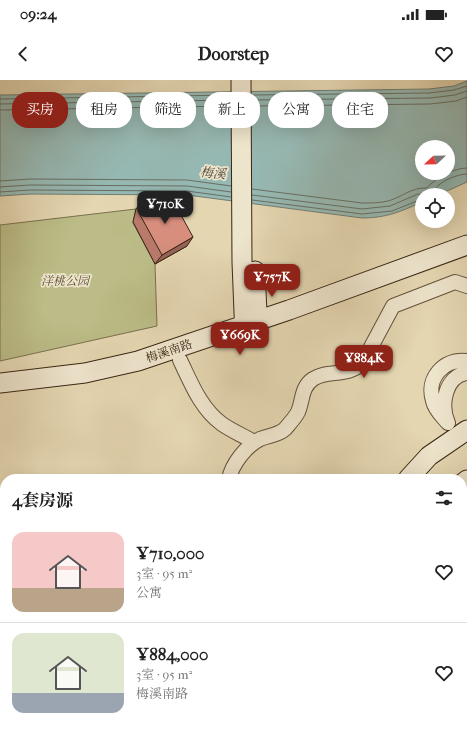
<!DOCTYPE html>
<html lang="zh">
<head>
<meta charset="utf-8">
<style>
  body { margin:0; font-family:"IM FELL French Canon","Noto Serif SC",serif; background:#f6f6f6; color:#222; height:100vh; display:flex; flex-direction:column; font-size:15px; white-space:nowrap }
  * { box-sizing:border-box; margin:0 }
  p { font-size:13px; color:#767676 }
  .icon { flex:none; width:22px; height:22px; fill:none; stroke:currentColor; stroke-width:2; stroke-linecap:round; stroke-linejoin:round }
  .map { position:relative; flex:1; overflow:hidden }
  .drawer { position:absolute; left:0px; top:394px; width:467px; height:256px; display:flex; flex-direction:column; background:#fff; border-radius:16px 16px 0 0; box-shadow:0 4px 16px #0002 }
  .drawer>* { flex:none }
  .banner { position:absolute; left:12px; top:12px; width:443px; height:36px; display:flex; gap:8px }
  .needle { width:26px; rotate:248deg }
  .fabs { position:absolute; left:415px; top:60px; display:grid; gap:8px }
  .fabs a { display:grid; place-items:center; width:40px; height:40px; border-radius:50%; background:#fff; box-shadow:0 4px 16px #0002; font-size:20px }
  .price { position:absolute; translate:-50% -34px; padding:0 9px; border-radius:8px; background:#8f2418; color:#fff; font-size:13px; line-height:26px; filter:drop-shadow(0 1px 2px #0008) }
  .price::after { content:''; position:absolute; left:50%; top:24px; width:12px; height:9px; margin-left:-6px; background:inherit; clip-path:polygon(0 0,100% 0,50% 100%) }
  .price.current { background:#222; color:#fff }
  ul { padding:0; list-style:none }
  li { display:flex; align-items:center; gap:12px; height:100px; padding:0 12px }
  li+li { border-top:1px solid #e0e0e0 }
  li span { display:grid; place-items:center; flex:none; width:112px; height:80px; border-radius:12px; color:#555 }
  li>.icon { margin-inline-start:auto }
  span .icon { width:48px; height:48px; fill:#fffc; stroke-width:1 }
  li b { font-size:17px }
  h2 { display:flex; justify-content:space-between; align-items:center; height:48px; padding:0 12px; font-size:17px }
  .tag { padding:0 14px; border-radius:16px; background:#fff; box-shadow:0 4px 16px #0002; font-size:14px; line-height:36px }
  .tag.current { background:#8f2418; color:#fff }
  .status { display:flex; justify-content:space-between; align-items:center; height:28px; padding:0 20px; background:#fff; direction:ltr }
  .status svg { height:11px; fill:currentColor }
  header { display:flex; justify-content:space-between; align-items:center; height:52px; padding:0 12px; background:#fff; font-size:18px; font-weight:700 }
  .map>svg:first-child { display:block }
</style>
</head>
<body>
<div class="status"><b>09:24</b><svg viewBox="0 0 49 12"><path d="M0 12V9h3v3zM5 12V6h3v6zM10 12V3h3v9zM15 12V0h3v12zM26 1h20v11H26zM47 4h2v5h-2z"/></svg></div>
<header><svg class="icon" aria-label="back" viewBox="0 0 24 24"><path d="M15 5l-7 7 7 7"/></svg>Doorstep<svg class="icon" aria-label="heart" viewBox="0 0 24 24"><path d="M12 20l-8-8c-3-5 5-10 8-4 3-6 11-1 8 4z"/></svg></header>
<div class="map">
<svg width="467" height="650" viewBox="0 0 467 650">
  <rect width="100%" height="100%" fill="#e4d6b1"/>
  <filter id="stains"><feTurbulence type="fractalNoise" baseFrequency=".005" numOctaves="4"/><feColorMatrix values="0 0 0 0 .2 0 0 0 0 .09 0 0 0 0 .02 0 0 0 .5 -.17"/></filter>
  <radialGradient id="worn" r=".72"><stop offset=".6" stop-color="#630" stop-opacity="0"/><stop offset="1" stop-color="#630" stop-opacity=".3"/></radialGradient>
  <path fill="#bbbc87" stroke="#7a704e" d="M136 129 133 143 155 184 157 246 0 281V145Z"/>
  <path fill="#96b8b2" stroke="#717d73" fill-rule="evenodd" d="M467 1V102L438 115H422V122C400 132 386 138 362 138L187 115 30 114 0 116V15L429 9 454 6ZM422 67H448V93H422Z"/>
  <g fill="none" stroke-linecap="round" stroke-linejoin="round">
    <path stroke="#686e63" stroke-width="1" d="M252 15 429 13 454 10 467 6
      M0 19 231 15
      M252 20 430 18 455 15 467 11
      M0 24 231 20
      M252 26 430 24 456 21 467 17
      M0 30 231 26
      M0 101 30 99 187 100 231 106
      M0 107 30 105 187 106 231 112
      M252 109 362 123C371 123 380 123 388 121 402 117 412 107 427 108 435 98 454 88 467 88
      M0 112 30 110 187 111 231 117
      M252 115 362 129 390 126 418 114 426 115
      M433 115C433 103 457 94 467 94
      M252 120 362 134 392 131 422 119"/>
    <defs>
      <path id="street" d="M180 280C191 303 201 329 222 344 232 351 244 356 254 362
        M447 342C442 336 435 330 433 321 426 298 443 279 467 281
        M448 343C440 325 445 296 467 293
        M229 399C232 384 246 366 260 359 269 355 277 356 285 349 289 344 295 338 298 332 303 321 301 307 313 299 328 289 348 298 363 282L393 226 455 202 467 206"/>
      <path id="secondary" d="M241 0 242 182 245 257
        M255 191 258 252
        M0 303 85 293 138 281 289 230 467 165
        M408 399 429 376 467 350
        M462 404 467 400
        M462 458 467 451
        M0 531 5 533
        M52 645 60 650
        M78 650 88 645"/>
    </defs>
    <use href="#street" stroke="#64513b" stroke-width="16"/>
    <use href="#secondary" stroke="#3a2514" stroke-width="21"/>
    <use href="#street" stroke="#ede4cc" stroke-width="14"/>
    <use href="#secondary" stroke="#ede4cc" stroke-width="19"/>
  </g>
  <path fill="#b97a6c" stroke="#3a2514" d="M143 120 187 166 155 184 133 142 136 129Z"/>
  <path fill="#966358" stroke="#3a2514" d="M193 157 187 166 155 184 162 175Z"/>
  <path fill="#d78e7d" stroke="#3a2514" d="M143 120 176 126 193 157 162 175 139 133Z"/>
  <g text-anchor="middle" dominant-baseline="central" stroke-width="3.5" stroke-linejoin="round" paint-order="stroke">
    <g font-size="12" font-style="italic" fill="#5a4b31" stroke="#ede4cc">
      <text x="65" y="201">洋桃公园</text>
    </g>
    <g font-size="12" fill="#3a2514" stroke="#ede4cc">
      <text transform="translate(169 271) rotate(-19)">梅溪南路</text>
    </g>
    <g font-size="13" font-style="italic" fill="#514a3c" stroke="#ede4cc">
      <text transform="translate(213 93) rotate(5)">梅溪</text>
    </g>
  </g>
  <rect width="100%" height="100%" filter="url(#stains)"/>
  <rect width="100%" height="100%" fill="url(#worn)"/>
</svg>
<div class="fabs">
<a><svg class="needle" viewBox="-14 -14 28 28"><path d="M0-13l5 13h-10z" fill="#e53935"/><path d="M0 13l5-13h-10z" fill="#767676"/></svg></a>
<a><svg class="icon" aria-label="locate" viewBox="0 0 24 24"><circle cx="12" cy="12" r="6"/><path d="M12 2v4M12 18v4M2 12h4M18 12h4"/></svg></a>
</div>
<b class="price current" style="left:165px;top:145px">¥710K</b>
<b class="price" style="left:272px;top:218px">¥757K</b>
<b class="price" style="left:240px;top:276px">¥669K</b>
<b class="price" style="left:364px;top:299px">¥884K</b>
<div class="banner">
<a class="tag current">买房</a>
<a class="tag">租房</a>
<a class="tag">筛选</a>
<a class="tag">新上</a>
<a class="tag">公寓</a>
<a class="tag">住宅</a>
</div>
<section class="drawer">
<h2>4套房源<svg class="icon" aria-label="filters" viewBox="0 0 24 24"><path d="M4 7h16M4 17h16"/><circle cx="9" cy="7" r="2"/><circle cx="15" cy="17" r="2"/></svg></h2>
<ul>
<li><span style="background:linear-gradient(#f6c9c9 70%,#b9a48a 0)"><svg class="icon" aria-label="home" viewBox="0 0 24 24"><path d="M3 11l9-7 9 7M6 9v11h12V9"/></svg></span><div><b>¥710,000</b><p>3室 · 95 m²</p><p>公寓</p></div><svg class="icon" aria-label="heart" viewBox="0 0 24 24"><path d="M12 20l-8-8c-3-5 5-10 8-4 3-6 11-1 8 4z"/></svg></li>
<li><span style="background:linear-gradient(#dfe7d0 75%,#9aa5b1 0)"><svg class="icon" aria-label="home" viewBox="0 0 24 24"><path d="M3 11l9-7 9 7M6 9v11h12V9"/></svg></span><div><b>¥884,000</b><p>3室 · 95 m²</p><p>梅溪南路</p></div><svg class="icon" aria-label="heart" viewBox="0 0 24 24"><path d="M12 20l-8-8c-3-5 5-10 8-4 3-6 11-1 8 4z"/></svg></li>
</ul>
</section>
</div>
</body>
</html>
